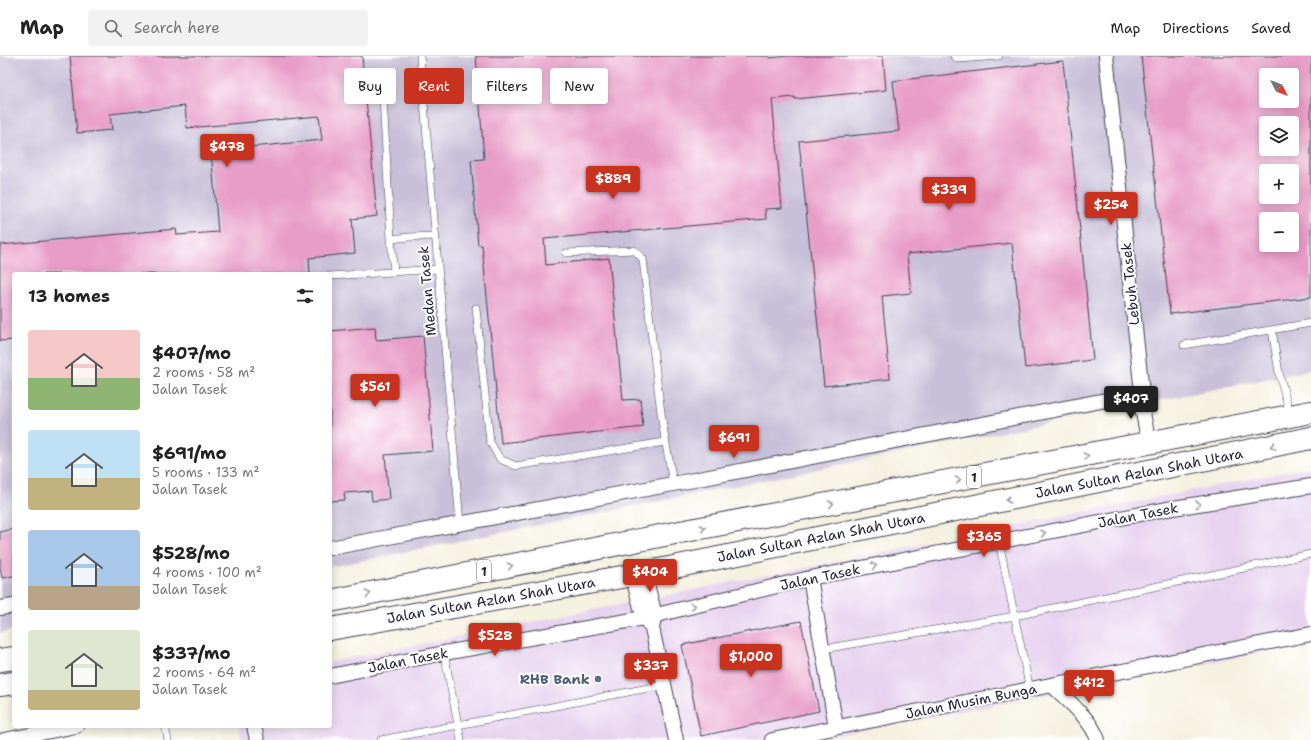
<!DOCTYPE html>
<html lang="en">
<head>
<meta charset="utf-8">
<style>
  body { margin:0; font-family:"Shantell Sans",sans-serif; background:#f2f2f2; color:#222; height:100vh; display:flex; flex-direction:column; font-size:15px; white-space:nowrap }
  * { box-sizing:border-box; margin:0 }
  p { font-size:13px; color:#767676 }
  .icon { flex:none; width:22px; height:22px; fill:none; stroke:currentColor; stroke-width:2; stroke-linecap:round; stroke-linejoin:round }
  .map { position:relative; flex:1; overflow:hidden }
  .side { position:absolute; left:12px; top:216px; width:320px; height:456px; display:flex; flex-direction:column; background:#fff; border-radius:4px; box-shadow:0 2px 10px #0003 }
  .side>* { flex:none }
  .top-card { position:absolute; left:344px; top:12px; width:380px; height:36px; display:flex; gap:8px }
  .needle { width:26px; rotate:132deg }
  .tools { position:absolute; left:1259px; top:12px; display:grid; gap:8px }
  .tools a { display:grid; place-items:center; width:40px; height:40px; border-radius:4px; background:#fff; box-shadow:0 2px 10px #0003; font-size:20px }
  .price { position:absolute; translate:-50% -34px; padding:0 9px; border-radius:4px; background:#c8321e; color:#fff; font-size:13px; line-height:26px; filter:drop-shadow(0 1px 2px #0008) }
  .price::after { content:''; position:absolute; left:50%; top:24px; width:12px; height:9px; margin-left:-6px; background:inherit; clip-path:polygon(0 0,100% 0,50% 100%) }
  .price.selected { background:#222; color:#fff }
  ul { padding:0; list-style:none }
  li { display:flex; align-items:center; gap:12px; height:100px; padding:0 16px }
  li span { display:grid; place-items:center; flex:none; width:112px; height:80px; border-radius:4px; color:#555 }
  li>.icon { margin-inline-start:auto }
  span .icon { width:48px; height:48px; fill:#fffc; stroke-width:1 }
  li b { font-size:17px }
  h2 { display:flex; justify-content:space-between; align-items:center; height:48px; padding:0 16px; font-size:17px }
  .pill { padding:0 14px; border-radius:4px; background:#fff; box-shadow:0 2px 10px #0003; font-size:14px; line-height:36px }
  .pill.selected { background:#c8321e; color:#fff }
  header { display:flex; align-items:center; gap:24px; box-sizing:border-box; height:56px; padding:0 20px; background:#fff; border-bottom:1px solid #e0e0e0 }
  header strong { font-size:19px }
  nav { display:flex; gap:22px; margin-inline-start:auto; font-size:14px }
  .search { width:280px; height:36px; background:#f2f2f2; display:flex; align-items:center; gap:10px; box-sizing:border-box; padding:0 14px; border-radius:4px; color:#767676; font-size:15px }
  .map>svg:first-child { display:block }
</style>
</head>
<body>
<header>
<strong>Map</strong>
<div class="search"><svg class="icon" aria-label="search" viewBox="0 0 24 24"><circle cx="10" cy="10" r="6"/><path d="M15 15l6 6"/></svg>Search here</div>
<nav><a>Map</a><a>Directions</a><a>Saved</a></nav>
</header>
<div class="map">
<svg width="1311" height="684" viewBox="0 0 1311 684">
  <rect width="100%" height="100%" fill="#fff"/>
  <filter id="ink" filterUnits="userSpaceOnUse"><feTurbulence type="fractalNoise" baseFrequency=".025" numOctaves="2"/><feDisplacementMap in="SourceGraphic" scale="8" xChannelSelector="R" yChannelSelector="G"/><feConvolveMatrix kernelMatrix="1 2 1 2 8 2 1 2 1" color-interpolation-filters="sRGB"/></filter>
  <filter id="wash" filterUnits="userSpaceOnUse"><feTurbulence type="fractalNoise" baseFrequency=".012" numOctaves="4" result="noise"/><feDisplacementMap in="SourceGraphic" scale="16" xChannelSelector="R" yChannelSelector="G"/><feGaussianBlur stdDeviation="0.9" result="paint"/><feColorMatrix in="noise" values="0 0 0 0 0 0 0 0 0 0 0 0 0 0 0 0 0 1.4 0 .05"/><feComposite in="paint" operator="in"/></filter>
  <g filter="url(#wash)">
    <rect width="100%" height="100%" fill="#f5f1e0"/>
    <path fill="#e7d2ef" d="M1311 411V587L814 684H242L239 670H330V606Z"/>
    <path fill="#c8bfd8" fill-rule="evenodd" d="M0 0H1311V314L330 511V218H14V574L0 577ZM1266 19H1292V45H1266ZM1266 67H1292V93H1266ZM1266 115H1292V141H1266ZM1266 163H1292V189H1266Z"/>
    <g id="blocks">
      <path fill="#e89cc8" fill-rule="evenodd" d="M70 0H362L377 160 352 163 355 197 309 202 310 218H14V284L0 285V189L176 173 177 179 218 176 211 95 322 84 319 60 187 72 185 50 110 58 112 74 77 77Z
        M476 0H769V2L787 0H883L886 34 795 43V41L772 43 782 152 765 153 766 163 544 183 546 209 609 202 623 344 640 343 643 371 501 387 482 189H478L471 104 484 103Z
        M1141 0H1311V241L1170 258ZM1266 19H1292V45H1266ZM1266 67H1292V93H1266ZM1266 115H1292V141H1266ZM1266 163H1292V189H1266Z
        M1063 5 1093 304 1025 312 1012 187 907 198 911 237 882 240 890 323 824 330 799 85 899 75 893 25Z
        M375 271 376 284 423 280 433 395 385 399 389 443 372 445 371 435 344 437 345 444 330 445V275Z
        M14 473V520L2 522 0 511V476Z
        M801 565 819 655 701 680 682 589Z"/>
    </g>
  </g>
  <g filter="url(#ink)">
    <use href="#blocks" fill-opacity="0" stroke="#424154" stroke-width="1"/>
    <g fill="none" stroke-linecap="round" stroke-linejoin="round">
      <defs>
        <path id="service" d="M420 0 460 467
          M954 0 958 3 999 0
          M383 42 391 183 394 216
          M391 183 409 181 436 180
          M566 197 634 194 643 203C649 257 655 311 662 364 665 386 670 407 673 428
          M330 220 438 213
          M476 252 490 386 500 403 516 410 665 386
          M1272 274 1279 317 1290 358
          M1184 289 1311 267
          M999 486 1030 634
          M823 593 1015 560 1311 498
          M444 597 461 684
          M165 670 168 684
          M381 684 664 629"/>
        <path id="minor" d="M1106 0 1142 337 1143 357 1149 388
          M330 492 673 428 1142 337
          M644 517 655 559 652 572 676 684
          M632 519 644 562 649 568
          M810 522 836 671
          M0 552 14 550
          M330 620 444 597 644 562 810 522 1167 453 1311 430
          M1052 629C1068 645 1091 663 1098 684
          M254 670 257 684
          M4 684 76 670
          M772 684 1311 578"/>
        <path id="primary" d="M330 545 680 476 1311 356
          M330 573 644 517 1311 382
          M0 604 14 602
          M0 629 14 627"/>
      </defs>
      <use href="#service" stroke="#424154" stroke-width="8"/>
      <use href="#minor" stroke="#424154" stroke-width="16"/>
      <use href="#primary" stroke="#424154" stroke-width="24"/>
      <use href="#service" stroke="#fff" stroke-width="7"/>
      <use href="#minor" stroke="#fff" stroke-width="14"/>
      <use href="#primary" stroke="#fff" stroke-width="22"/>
    </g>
    <defs><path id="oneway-chevron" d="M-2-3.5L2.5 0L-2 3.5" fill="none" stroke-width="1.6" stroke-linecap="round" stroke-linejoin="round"/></defs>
    <g stroke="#9c9ca7">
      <use href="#oneway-chevron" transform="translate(1273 390) rotate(169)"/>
      <use href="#oneway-chevron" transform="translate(1086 400) rotate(-11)"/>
      <use href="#oneway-chevron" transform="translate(958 424) rotate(-11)"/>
      <use href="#oneway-chevron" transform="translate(1008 444) rotate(169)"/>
      <use href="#oneway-chevron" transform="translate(831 448) rotate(-11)"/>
      <use href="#oneway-chevron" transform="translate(1198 448) rotate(-9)"/>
      <use href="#oneway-chevron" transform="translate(703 472) rotate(-11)"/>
      <use href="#oneway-chevron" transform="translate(1043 477) rotate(-11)"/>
      <use href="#oneway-chevron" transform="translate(510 510) rotate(-11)"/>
      <use href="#oneway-chevron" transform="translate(874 510) rotate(-11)"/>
      <use href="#oneway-chevron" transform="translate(368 538) rotate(-11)"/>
      <use href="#oneway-chevron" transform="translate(693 550) rotate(-13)"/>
    </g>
  </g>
  <circle fill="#5c6f8a" stroke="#fff" stroke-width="1.5" cx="598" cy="623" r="4"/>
  <g text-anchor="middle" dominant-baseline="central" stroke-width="4" stroke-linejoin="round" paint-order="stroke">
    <g fill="#fff" stroke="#646476" stroke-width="1">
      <rect x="967" y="410" width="14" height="22" rx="3"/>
      <rect x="477" y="504" width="14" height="22" rx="3"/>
    </g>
    <g font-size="13" font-weight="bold" fill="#22223b">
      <text x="974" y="421">1</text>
      <text x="484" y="515">1</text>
    </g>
    <g font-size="14" fill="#22223b" stroke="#fff">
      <text transform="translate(1130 228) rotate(-96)">Lebuh Tasek</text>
      <text transform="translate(427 235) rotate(-95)">Medan Tasek</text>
      <text transform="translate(1139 417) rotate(-11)">Jalan Sultan Azlan Shah Utara</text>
      <text transform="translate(1138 459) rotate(-11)">Jalan Tasek</text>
      <text transform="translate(821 481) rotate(-11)">Jalan Sultan Azlan Shah Utara</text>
      <text transform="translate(820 521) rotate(-12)">Jalan Tasek</text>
      <text transform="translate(491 544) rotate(-10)">Jalan Sultan Azlan Shah Utara</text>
      <text transform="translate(408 604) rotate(-11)">Jalan Tasek</text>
      <text transform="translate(971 645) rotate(-11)">Jalan Musim Bunga</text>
    </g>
    <g font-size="14" font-weight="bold" fill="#4e5e75" stroke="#fff" text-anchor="end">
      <text x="590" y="623">RHB Bank</text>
    </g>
  </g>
</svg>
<div class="tools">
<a><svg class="needle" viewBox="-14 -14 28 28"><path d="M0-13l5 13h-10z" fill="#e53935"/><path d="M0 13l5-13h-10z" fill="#767676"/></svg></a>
<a><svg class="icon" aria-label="layers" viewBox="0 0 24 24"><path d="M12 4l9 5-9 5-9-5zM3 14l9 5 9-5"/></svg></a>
<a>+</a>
<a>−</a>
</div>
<b class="price" style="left:227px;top:112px">$478</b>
<b class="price" style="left:613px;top:144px">$889</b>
<b class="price" style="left:949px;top:155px">$339</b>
<b class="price" style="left:1111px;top:170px">$254</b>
<b class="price" style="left:375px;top:352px">$561</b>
<b class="price selected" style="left:1131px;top:364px">$407</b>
<b class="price" style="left:734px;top:403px">$691</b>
<b class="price" style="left:984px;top:502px">$365</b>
<b class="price" style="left:650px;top:537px">$404</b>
<b class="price" style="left:495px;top:601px">$528</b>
<b class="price" style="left:751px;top:622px">$1,000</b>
<b class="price" style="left:651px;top:631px">$337</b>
<b class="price" style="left:1089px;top:648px">$412</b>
<div class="top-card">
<a class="pill">Buy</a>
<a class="pill selected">Rent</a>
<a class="pill">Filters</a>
<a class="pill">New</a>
</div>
<section class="side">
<h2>13 homes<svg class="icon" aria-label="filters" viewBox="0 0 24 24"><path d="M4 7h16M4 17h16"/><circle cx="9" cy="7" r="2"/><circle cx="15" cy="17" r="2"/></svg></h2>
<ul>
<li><span style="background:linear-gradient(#f6c9c9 60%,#8fb573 0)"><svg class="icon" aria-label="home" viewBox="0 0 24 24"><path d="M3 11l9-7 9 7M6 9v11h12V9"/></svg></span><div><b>$407/mo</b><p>2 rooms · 58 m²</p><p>Jalan Tasek</p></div></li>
<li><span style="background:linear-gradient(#bfe0f5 60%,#c2b280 0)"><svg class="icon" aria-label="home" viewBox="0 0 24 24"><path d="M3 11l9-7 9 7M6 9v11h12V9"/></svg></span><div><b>$691/mo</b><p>5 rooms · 133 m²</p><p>Jalan Tasek</p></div></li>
<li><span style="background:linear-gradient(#a9c7e8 70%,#b9a48a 0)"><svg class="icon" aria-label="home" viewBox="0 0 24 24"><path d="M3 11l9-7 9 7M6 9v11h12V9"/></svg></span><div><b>$528/mo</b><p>4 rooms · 100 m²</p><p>Jalan Tasek</p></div></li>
<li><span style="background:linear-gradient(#dfe7d0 75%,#c2b280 0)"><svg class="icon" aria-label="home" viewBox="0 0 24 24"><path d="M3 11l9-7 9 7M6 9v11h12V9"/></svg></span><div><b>$337/mo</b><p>2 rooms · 64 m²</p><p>Jalan Tasek</p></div></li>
</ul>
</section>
</div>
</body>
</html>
